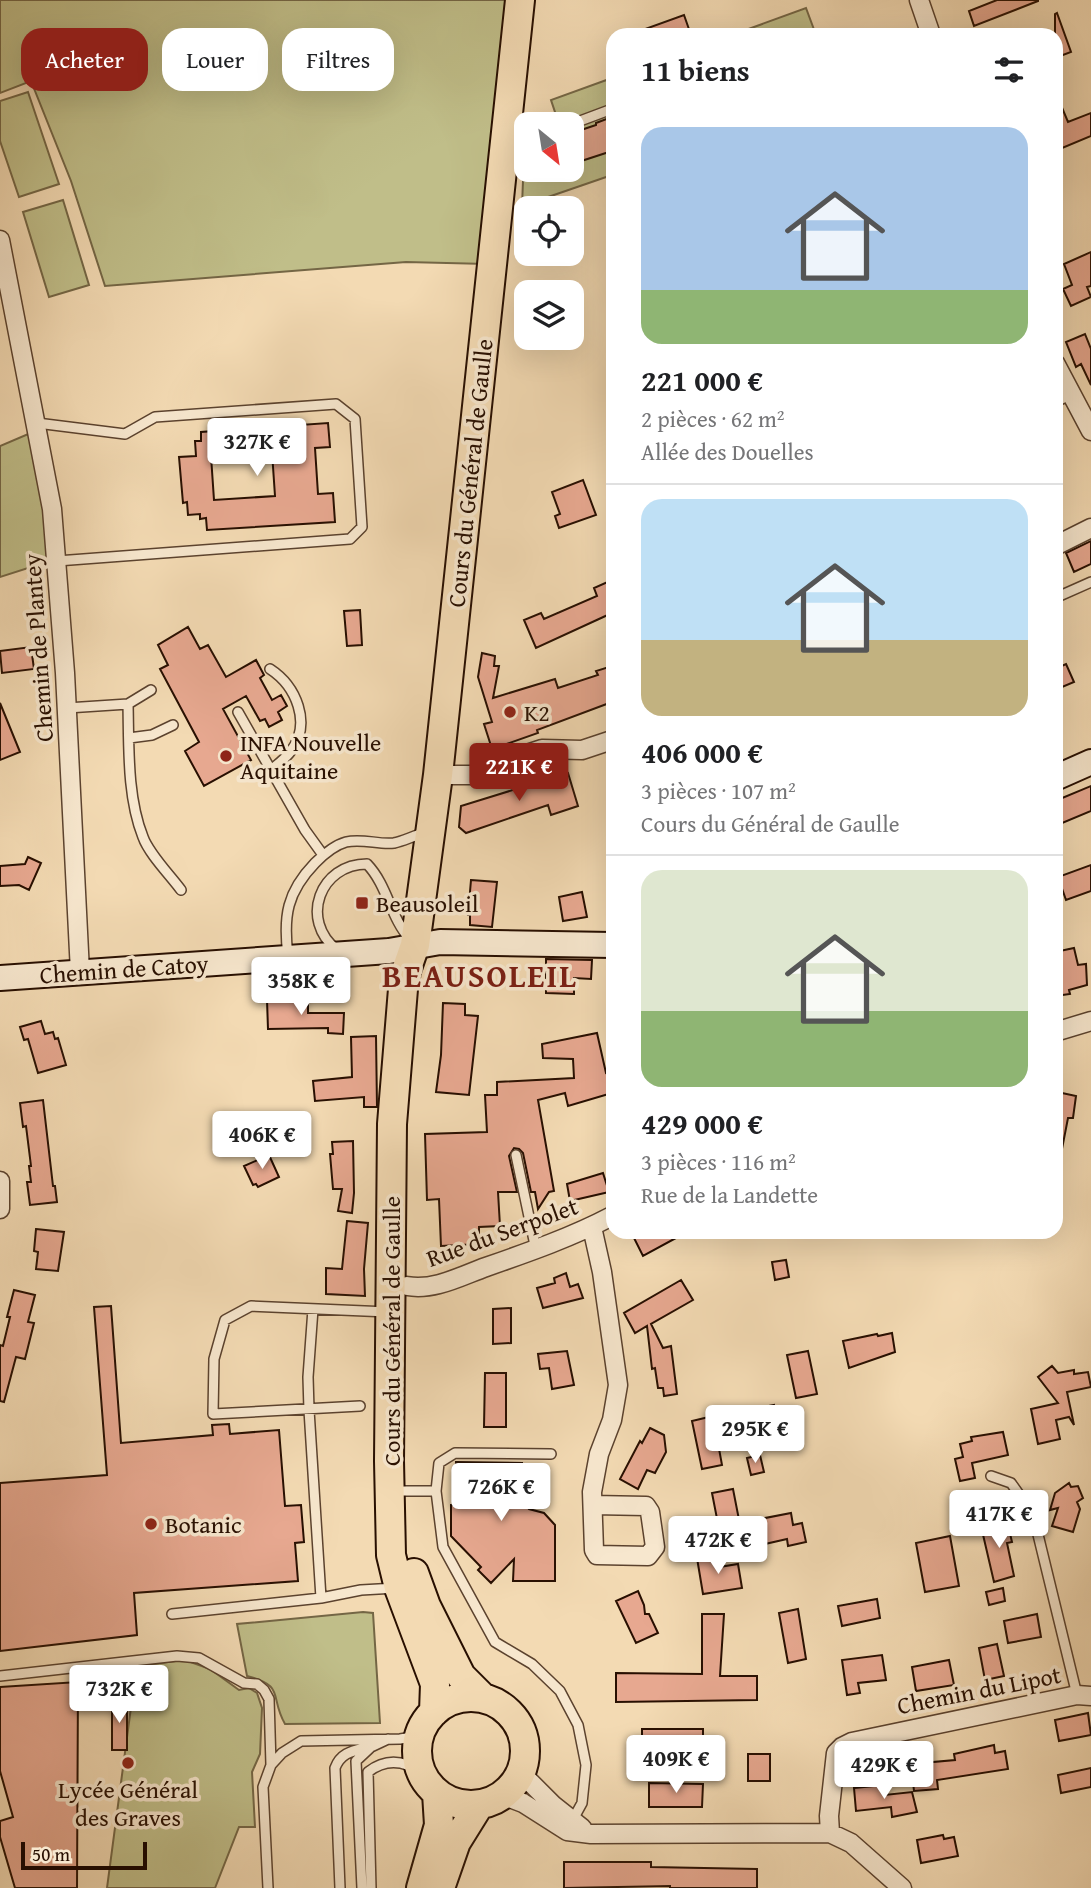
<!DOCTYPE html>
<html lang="fr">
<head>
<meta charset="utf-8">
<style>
  body { margin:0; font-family:"Gentium Book Plus",serif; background:#f2f2f2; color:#202124; height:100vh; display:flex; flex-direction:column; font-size:26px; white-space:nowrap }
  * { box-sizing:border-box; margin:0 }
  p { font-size:23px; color:#757577 }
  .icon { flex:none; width:38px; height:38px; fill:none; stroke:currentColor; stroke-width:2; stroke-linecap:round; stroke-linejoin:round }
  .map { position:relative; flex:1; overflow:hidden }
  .drawer { position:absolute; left:606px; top:28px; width:457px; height:1211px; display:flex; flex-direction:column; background:#fff; border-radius:21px; box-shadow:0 7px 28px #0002 }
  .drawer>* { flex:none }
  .banner { position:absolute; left:21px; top:28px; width:480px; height:63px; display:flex; gap:14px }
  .needle { width:46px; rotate:150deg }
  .tools { position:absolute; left:514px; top:112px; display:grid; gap:14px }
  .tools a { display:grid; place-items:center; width:70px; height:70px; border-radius:14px; background:#fff; box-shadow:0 7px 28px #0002; font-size:35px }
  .scale { position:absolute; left:21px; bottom:18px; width:126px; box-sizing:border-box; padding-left:7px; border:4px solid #280f01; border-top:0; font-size:19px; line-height:24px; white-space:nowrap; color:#280f01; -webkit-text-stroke:5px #f7e7ce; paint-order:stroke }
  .price { position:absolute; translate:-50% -60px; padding:0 16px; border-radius:7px; background:#fff; color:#222; font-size:23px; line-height:46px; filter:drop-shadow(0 2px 4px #0008) }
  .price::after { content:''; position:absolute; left:50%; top:42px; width:21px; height:16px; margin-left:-10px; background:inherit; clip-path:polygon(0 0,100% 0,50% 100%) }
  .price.on { background:#8f2418; color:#fff }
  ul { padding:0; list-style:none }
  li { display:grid; align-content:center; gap:14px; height:371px; padding:0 35px }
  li+li { border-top:2px solid #e0e0e0 }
  li span { display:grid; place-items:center; height:217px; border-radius:21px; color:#555 }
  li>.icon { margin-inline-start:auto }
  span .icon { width:126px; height:126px; fill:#fffc; stroke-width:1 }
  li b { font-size:30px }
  h2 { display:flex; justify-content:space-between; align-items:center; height:84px; padding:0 35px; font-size:30px }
  .pill { padding:0 24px; border-radius:21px; background:#fff; box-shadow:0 7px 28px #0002; font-size:24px; line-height:63px }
  .pill.on { background:#8f2418; color:#fff }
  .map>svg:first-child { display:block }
</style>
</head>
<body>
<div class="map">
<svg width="1091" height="1888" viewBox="0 0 1091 1888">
  <rect width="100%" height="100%" fill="#f3dab3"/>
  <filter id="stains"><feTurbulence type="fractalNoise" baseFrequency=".00286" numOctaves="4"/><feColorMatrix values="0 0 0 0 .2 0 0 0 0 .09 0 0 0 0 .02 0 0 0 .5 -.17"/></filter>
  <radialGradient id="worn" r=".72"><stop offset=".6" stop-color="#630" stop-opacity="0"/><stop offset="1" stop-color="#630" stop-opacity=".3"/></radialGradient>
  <path fill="#c0be89" stroke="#746645" stroke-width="2" d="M0 0H513L487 264 406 262 105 286 71 181 31 81 0 93Z
    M806 8 816 35H732Z
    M612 78V175L522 206 523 181 555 170H572V124H559L551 100Z
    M28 92 59 184 19 197 0 141V101Z
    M63 200 89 285 49 297 23 212Z
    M33 432 50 561 0 577V446Z
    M363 1612 373 1613 380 1723 285 1724C269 1696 286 1686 247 1676L237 1624Z
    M185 1660 210 1669 239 1690 249 1688 257 1693 262 1708 260 1754 252 1772 255 1827H239L215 1888H107L135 1677 84 1681V1677L90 1671Z"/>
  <path fill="#e7a890" stroke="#280f01" stroke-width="2" fill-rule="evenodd" d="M997 0H1038V1L974 26 969 11Z
    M1057 13 1071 52 1055 58V14Z
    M684 15 691 35H635L634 33Z
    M1055 91 1068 122 1091 113V136L1055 151Z
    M609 118 612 131V151L572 164V133L596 125V123Z
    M1091 252V286L1087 287 1091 297 1071 306 1063 289 1072 285 1064 264Z
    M1085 334 1091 349V385L1081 364 1076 367 1066 342Z
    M328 423 330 447 315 448 318 494 333 493 335 522 207 530 206 518 200 519V514L188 515 187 502 183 503 179 457 196 456 195 441H201V432ZM272 452 275 496 214 500 211 456Z
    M583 480 596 515 559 528 555 516 560 514 552 492Z
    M1091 541V564L1074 572 1066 553Z
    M612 580V613L536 648 524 620 541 613 544 619 597 596 594 588Z
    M360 610 362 645 347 646 344 611Z
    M188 627 200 649 208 645 226 677 256 660 264 675 260 678 272 700 281 695 287 706 278 712 282 720 269 727 265 719 260 721 246 696 223 709 251 760 204 786 185 751 199 742 160 669 168 665 158 645Z
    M31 647 34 669 2 673 0 651Z
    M482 653 495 656 494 666H499L493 698 555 679 558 688 598 675 596 671 612 666V702L537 730 538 733 492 749 484 724 492 722 478 677Z
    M1066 664 1074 682 1055 690V669Z
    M0 703 20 752 0 760Z
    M568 773 578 806 551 815 548 805 466 833 459 827 461 806Z
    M1091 786V811L1055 826V801Z
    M28 857 41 863 29 890 19 885 0 886V866L25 864Z
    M1091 865V891L1066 900 1058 877Z
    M471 880 497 882 492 927 470 925V915H468Z
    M582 892 587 917 563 921 559 897Z
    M1074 948 1078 965 1086 964 1087 985 1069 990 1070 994 1055 996V952Z
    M546 959 592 960 591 979 574 978V994L546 993Z
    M308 998V1013H344L343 1034 328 1033V1028L268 1029 267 1000Z
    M443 1003 465 1004V1015L478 1016 469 1095 436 1092 441 1055Z
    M41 1021 45 1034 53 1032 55 1039 58 1038 66 1065 38 1073 28 1039 24 1040 20 1027Z
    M597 1033 606 1073 612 1071V1093L568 1106 565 1093 538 1100 554 1191 549 1192 538 1209 535 1192H531L523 1153 519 1149 514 1148 509 1156 517 1192H498L500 1226 479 1227V1244L441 1246 439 1199 427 1200 425 1134 487 1132 485 1095H497V1082L574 1078 573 1059 543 1058 542 1044Z
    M376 1036 377 1107H364V1097L315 1101 313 1081 352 1077 351 1037Z
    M1062 1093 1076 1096 1073 1118H1068L1062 1149 1055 1148V1100H1061Z
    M43 1100 53 1186H55L57 1202 30 1205 27 1182H31L29 1166H31L26 1126 23 1127 20 1103Z
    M353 1141 354 1193 352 1213 338 1211 342 1189H333L330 1154H333L332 1142Z
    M269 1155 279 1177 258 1187 256 1184 253 1185 244 1166Z
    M603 1173 609 1192 570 1201 567 1184Z
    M347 1221 368 1223 364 1269 365 1296 326 1294V1268L342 1269Z
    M36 1229 64 1232 58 1271 36 1269 38 1252 34 1251Z
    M641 1232H687L643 1256 633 1236Z
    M786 1260 789 1277 775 1280 772 1262Z
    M566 1273 570 1287 578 1284 583 1298 543 1308 537 1288 555 1283 554 1278Z
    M681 1280 693 1300 651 1324 663 1348 671 1346 677 1394 664 1396 663 1388H658L655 1368 652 1369 647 1326 635 1333 624 1313Z
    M14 1290 35 1295 28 1322 34 1323 25 1359 16 1357 4 1402 0 1401V1345L3 1346 10 1317H7Z
    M111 1306 121 1443 213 1435 212 1425 229 1424 230 1434 279 1430 285 1506 301 1505 304 1542 295 1543 298 1581 134 1593 137 1635 0 1651V1483L107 1475 94 1307Z
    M511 1308V1343L493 1344V1309Z
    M892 1333 895 1352 849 1368 843 1341 877 1334 878 1336Z
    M567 1351 574 1385 552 1389 549 1368 540 1369 538 1354Z
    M808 1351 817 1394 796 1398 787 1355Z
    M1052 1366 1058 1373 1074 1370V1374L1088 1372 1091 1387 1067 1392 1074 1425 1069 1417 1056 1420 1060 1439 1038 1444 1031 1409 1058 1403 1038 1377Z
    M485 1373H506V1427H484Z
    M774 1405 778 1428 744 1434 741 1419 747 1417 746 1410Z
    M713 1416 722 1465 702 1469 692 1421Z
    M650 1428 664 1435 666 1452 655 1473 647 1470 638 1489 620 1479 640 1441 642 1443Z
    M1003 1432 1008 1455 972 1463 975 1478 960 1481 955 1459 963 1457 960 1444 972 1441 971 1437Z
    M760 1455 764 1472 751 1475 747 1458Z
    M456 1462 522 1463 521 1500 529 1509 544 1513 555 1525V1581H513L514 1559 491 1583 478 1570 481 1567 451 1536V1505H455Z
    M1069 1483 1071 1487 1078 1486 1083 1498 1077 1502 1080 1509 1073 1532 1052 1526 1058 1508 1050 1510 1055 1493Z
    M733 1489 741 1530 720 1534 712 1493Z
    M791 1513 793 1525 802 1523 806 1542 788 1546 787 1539 765 1544 760 1519Z
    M1007 1521 1012 1542 1007 1543 1014 1576 994 1582 981 1526Z
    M950 1536 959 1586 925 1592 916 1543Z
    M717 1555 719 1567 738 1564 742 1588 703 1594 697 1558Z
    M1003 1588 1005 1601 989 1605 986 1592Z
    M638 1591 644 1605 645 1614H649L658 1633 636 1643 616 1601Z
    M877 1599 880 1618 842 1626 838 1606Z
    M798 1609 806 1659 788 1663 779 1613Z
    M702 1614H724L720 1676H757V1700L616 1702V1673L702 1674Z
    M1037 1614 1041 1637 1008 1643 1004 1621Z
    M997 1644 1004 1676 985 1680 979 1648Z
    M882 1655 886 1680 858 1683 860 1693 847 1695 842 1660Z
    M949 1660 954 1685 916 1691 912 1667Z
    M78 1682 77 1888H15L0 1837V1821L13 1817 0 1771V1687Z
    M112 1700 127 1701V1750H112Z
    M1088 1713 1091 1735 1059 1741 1055 1720Z
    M642 1729H703V1752L646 1753 642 1751Z
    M994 1745 995 1753 1005 1751 1008 1769 937 1780 938 1789 914 1791 911 1764 955 1760 954 1754Z
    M748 1754H770V1781H748Z
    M1091 1768V1787L1061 1793 1058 1775Z
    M649 1783 703 1784 702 1807H649Z
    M884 1785 885 1795 912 1792 917 1812 892 1817 891 1807 856 1811 854 1788Z
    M943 1835 944 1839 954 1837 958 1856 921 1863 917 1840Z
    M564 1862H651V1867L757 1869V1888H670V1886L564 1888Z"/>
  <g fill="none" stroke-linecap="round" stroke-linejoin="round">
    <defs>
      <path id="lane" d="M808 35H809
        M572 124 612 109
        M510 135 527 133
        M1055 402 1071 395
        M37 423 125 434 155 417 336 404 355 419 362 527 350 539 57 561
        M1055 598 1091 582
        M270 669C296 686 312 723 291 751 286 758 278 764 271 770
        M128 704 151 690
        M67 708 128 704C129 747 127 797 143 837 149 854 170 875 181 890
        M238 712 305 830 323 855
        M129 738 152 735 173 725
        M337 950C299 920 320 864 367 864 388 886 390 917 410 939
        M288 956C283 916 287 892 315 863 323 855 335 845 346 842 362 838 379 845 394 843 404 841 415 835 425 833
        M516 1155 536 1250
        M313 1309 308 1377 309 1410 321 1598
        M360 1406 213 1414 214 1359 225 1320 251 1306 388 1312
        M991 1476 1011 1483 1033 1514 1077 1695
        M404 1491H436L443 1547 495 1642 532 1664 560 1691 578 1725 586 1765 582 1803 571 1823
        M436 1491 439 1463 455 1453 551 1454
        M172 1614 321 1598 361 1590 396 1588
        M0 1676 177 1656 199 1658 244 1683 257 1684 264 1690 269 1699 271 1765
        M268 1888 263 1787 271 1765 282 1753 301 1741 400 1739 419 1736
        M340 1888 335 1768C341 1752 353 1751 369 1747
        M362 1888 356 1761 371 1747 388 1739
        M371 1888 368 1772C386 1758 404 1760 422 1773"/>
      <path id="street" d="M919 0 931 35
        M0 240 52 509 65 673 80 972
        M1055 363 1091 431
        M1055 546 1091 528
        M438 775H473L482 769 542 749 582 750 612 740
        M1055 1032 1091 1021
        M0 1181V1209
        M592 1227 602 1272 618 1385 612 1420 599 1454 592 1492 594 1550 597 1555 648 1556 655 1547 650 1512 646 1506 593 1505
        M407 1286C434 1291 461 1276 486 1267 529 1252 572 1237 612 1216
        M521 1773 553 1805 582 1828
        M502 1795 523 1803 567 1831 591 1834 830 1833 851 1843 902 1888
        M830 1833 829 1816 836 1753 842 1747 852 1742 1077 1695 1091 1696"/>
      <path id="secondary" d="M1055 778 1091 762
        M0 978 389 951 440 942 612 945"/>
      <path id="primary" d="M414 1573 426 1606 461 1676 483 1698
        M417 1751a54 54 0 1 1 108 0a54 54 0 1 1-108 0Z
        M434 1712 435 1684 399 1588 391 1555 389 1461 392 1124 403 989 406 971 415 945 438 775 520 0
        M421 1888 439 1825 437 1793
        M440 1888 456 1842 479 1805"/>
    </defs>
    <use href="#lane" stroke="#5b422e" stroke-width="12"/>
    <use href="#street" stroke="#5b422e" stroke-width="21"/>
    <use href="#secondary" stroke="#280f01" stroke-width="28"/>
    <use href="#primary" stroke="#280f01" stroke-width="32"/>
    <use href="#lane" stroke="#f7e7ce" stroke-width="9"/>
    <use href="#street" stroke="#f7e7ce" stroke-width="18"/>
    <use href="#secondary" stroke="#f7e7ce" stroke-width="24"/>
    <use href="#primary" stroke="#f3dab3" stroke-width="28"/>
  </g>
  <g fill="#8f2418" stroke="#f7e7ce" stroke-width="2.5">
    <circle cx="510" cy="712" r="7"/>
    <circle cx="226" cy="756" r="7"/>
    <rect x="355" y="896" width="14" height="14" rx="3.5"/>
    <circle cx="151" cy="1524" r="7"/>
    <circle cx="128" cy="1763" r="7"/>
  </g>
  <g text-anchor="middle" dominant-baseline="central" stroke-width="7" stroke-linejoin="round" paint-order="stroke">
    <g font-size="24" fill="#280f01" stroke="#f7e7ce">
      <text transform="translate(470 473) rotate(-84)">Cours du Général de Gaulle</text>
      <text transform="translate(38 648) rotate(-94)">Chemin de Plantey</text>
      <text transform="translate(124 969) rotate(-4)">Chemin de Catoy</text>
      <text transform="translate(502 1232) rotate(-20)">Rue du Serpolet</text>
      <text transform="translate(391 1331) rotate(-90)">Cours du Général de Gaulle</text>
      <text transform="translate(979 1690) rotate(-11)">Chemin du Lipot</text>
    </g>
    <g font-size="24" fill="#280f01" stroke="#f7e7ce" text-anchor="start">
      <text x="524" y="712">K2</text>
      <text x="240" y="742">INFA Nouvelle<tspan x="240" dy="28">Aquitaine</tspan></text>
      <text x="376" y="903">Beausoleil</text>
      <text x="165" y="1524">Botanic</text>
      <text x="128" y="1789" text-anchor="middle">Lycée Général<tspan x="128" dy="28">des Graves</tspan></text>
    </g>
    <g font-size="32" font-weight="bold" letter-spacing="2" fill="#7a1f14" stroke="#f7e7ce">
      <text x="480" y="975">BEAUSOLEIL</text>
    </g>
  </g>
  <rect width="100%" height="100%" filter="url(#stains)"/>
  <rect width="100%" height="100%" fill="url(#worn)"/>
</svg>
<div class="tools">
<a><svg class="needle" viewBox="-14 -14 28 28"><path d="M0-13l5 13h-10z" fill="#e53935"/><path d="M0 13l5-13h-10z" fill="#757577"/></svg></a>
<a><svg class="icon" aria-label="locate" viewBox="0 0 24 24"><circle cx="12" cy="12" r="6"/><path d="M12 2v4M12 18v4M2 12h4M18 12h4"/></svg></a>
<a><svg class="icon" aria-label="layers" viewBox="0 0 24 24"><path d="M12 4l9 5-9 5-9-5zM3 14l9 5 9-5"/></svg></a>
</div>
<div class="scale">50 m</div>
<b class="price" style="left:257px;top:478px">327K €</b>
<b class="price on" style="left:519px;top:803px">221K €</b>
<b class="price" style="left:301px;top:1017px">358K €</b>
<b class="price" style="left:262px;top:1171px">406K €</b>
<b class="price" style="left:755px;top:1465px">295K €</b>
<b class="price" style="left:501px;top:1523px">726K €</b>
<b class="price" style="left:999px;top:1550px">417K €</b>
<b class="price" style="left:718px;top:1576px">472K €</b>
<b class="price" style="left:119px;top:1725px">732K €</b>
<b class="price" style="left:676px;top:1795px">409K €</b>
<b class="price" style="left:884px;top:1801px">429K €</b>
<div class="banner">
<a class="pill on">Acheter</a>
<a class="pill">Louer</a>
<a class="pill">Filtres</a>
</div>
<section class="drawer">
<h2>11 biens<svg class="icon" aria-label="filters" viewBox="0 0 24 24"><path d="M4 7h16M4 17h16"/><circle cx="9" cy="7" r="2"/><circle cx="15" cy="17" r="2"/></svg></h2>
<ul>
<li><span style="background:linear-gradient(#a9c7e8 75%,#8fb573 0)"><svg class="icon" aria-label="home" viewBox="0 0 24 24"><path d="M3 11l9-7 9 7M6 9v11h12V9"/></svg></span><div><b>221 000 €</b><p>2 pièces · 62 m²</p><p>Allée des Douelles</p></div></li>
<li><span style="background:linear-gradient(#bfe0f5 65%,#c2b280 0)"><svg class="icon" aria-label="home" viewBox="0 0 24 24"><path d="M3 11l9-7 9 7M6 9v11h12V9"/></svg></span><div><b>406 000 €</b><p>3 pièces · 107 m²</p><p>Cours du Général de Gaulle</p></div></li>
<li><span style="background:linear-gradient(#dfe7d0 65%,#8fb573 0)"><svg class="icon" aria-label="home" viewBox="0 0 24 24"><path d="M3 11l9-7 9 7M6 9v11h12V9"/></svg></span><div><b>429 000 €</b><p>3 pièces · 116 m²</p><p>Rue de la Landette</p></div></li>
</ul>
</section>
</div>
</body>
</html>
